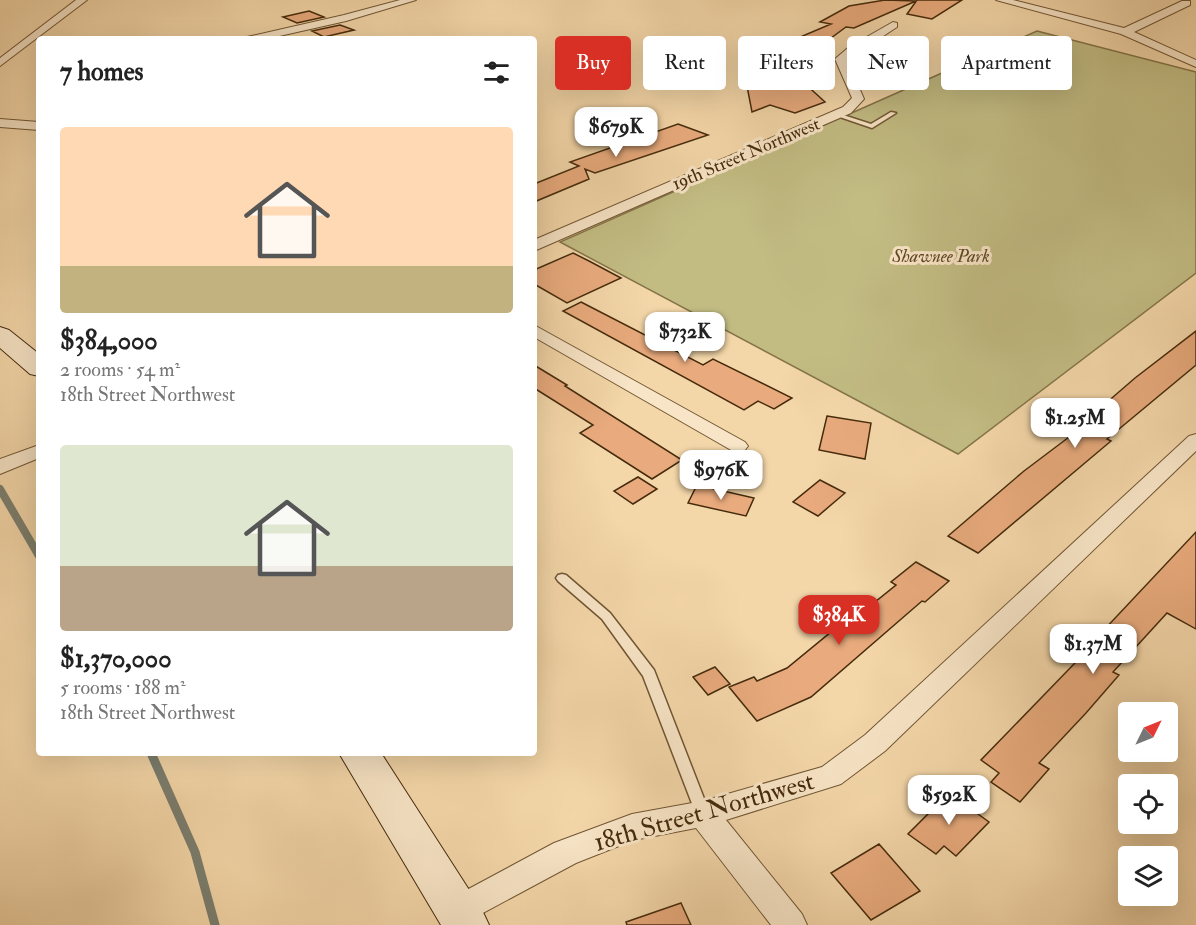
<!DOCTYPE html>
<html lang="en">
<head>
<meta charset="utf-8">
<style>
  body { margin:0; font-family:"IM FELL Double Pica",serif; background:#f6f6f6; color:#222; height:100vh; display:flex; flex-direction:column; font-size:22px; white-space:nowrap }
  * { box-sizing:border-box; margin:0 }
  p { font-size:20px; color:#767676 }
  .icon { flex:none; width:33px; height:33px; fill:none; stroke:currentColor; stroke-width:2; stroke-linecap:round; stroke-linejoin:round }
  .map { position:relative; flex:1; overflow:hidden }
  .drawer { position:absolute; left:36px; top:36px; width:501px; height:720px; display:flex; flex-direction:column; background:#fff; border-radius:6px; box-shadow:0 6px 24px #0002 }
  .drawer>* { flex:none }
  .hud { position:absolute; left:555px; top:36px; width:550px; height:54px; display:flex; gap:12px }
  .needle { width:39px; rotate:47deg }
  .fabs { position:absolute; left:1118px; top:702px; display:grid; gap:12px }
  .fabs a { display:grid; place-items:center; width:60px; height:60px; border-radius:6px; background:#fff; box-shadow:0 6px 24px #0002; font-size:30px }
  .price { position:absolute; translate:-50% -51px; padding:0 14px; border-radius:12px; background:#fff; color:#222; font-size:20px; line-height:39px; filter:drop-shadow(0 2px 3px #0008) }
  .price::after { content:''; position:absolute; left:50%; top:36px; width:18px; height:14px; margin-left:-9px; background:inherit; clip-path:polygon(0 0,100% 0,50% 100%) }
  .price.active { background:#d93025; color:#fff }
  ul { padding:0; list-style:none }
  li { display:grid; align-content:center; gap:12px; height:318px; padding:0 24px }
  li span { display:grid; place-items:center; height:186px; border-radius:6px; color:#555 }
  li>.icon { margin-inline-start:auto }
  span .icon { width:108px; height:108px; fill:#fffc; stroke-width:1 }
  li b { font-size:26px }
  h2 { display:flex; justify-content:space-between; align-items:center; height:72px; padding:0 24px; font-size:26px }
  .tag { padding:0 21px; border-radius:6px; background:#fff; box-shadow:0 6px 24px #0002; font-size:21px; line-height:54px }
  .tag.active { background:#d93025; color:#fff }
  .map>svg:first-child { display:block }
</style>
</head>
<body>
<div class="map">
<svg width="1196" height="925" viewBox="0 0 1196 925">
  <rect width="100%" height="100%" fill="#f4d7a9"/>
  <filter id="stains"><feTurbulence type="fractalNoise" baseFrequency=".00333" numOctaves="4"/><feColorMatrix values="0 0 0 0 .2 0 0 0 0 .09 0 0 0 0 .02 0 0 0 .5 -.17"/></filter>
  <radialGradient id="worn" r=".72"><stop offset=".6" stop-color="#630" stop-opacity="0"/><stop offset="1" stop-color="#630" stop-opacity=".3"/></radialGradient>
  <path fill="#c2bc83" stroke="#847448" stroke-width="1.5" d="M1037 31 1196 72V273L958 454 560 242Z"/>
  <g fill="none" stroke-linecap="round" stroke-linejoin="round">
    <path stroke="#7b7f70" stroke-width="8" d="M0 489 39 556"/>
    <path stroke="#7b7f70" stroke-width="9" d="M151 753 195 852 215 925"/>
  </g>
  <path fill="#e9ab7d" stroke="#452b0c" stroke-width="1.5" d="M885 0 916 1 854 28 846 27 815 50 808 73 792 72 825 102 795 113 770 105 752 112 746 81H771L779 61 778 57 782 54 786 43 831 24 820 22 849 6Z
    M917 0H962L932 19 907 14Z
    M309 11 324 17 297 23 283 17Z
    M340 25 354 30 324 37 312 31Z
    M884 43 919 51 896 64 909 81H882L866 59 877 53Z
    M678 124 708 135 595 173 585 169 589 179 534 202V184L579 166 570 162Z
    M573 253 589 261 621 278 567 303 534 284V270Z
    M581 302 703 365 713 359 792 398 774 409 758 401 744 410 563 311Z
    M1196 331V365L1107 439 1111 441 978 553 948 536 1024 471 1085 425 1083 423 1135 378Z
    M534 365 567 385 565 386 682 460 652 479 580 433 593 425 534 388Z
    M827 416 871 423 865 459 819 450Z
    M638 477 657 489 633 504 614 491Z
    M820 480 845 493 818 516 793 502Z
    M697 485 754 498 746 516 688 503Z
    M1196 532V629L1167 613 1113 672 1119 675 1086 713 1039 763 1049 769 1020 802 991 782 999 773 981 760 1104 633 1102 632Z
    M916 562 949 581 925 602 922 601 811 697 757 721 729 687 754 677 757 681 787 668 843 622 838 619 852 608 860 614 896 585 891 582Z
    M715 667 730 684 708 695 693 677Z
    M949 793 989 822 956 856 944 846 936 854 908 834Z
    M879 844 920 891 871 920 831 873Z
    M681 903 691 925H627L626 922Z"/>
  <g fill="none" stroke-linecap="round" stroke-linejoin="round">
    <defs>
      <path id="lane" d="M891 112 896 113 872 128 834 115 837 113 871 124Z
        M562 574 566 575 610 613 654 670 710 814 708 819 703 820 698 819 696 814 643 676 602 619 558 581 556 578 558 575Z"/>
      <path id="street" d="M76 0H87L0 66V58Z
        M400 0H416L346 21 266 39H246L247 37 344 15Z
        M996 0H1013L1124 28 1182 1H1190V5L1134 32 1196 60V67L1121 34Z
        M893 22 897 23V27L847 60 864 99 851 113 534 251V240L843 107 852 98 835 59 849 47Z
        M0 119 39 122V130L0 127Z
        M534 325 745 442 748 446 745 450 738 452 731 450 534 337Z
        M1196 434V451L885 751 841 784 726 820 802 914 807 925H771L696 828 634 840 576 863 468 921 459 925 446 921 441 911 446 901 554 843 632 814 703 801 822 767 865 735 1189 436Z
        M39 445V458L0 474V459Z"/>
      <path id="secondary" d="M0 327 9 330 39 354V376L30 374 0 348Z
        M339 753H381L482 910 489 925H441Z"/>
    </defs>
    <use href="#lane" stroke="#715633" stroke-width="3"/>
    <use href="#street" stroke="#715633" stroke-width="2"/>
    <use href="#secondary" stroke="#452b0c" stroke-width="2"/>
    <use href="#lane" fill="#f8e5c7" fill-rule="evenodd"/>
    <use href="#street" fill="#f8e5c7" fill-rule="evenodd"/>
    <use href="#secondary" fill="#f8e5c7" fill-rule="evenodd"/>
  </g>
  <g text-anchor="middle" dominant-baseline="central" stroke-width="6" stroke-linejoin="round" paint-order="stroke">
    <g font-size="18" fill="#452b0c" stroke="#f8e5c7">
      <text transform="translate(746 154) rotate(-23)">19th Street Northwest</text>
    </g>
    <g font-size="18" font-style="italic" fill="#5e4824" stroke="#f8e5c7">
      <text x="941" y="256">Shawnee Park</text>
    </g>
    <g font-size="26" fill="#452b0c" stroke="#f8e5c7">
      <text transform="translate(704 812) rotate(-16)">18th Street Northwest</text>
    </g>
  </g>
  <rect width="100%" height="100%" filter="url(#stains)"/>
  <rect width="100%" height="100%" fill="url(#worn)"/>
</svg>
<div class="fabs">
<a><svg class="needle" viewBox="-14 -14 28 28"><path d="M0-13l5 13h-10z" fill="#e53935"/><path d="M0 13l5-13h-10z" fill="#767676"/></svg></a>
<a><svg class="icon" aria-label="locate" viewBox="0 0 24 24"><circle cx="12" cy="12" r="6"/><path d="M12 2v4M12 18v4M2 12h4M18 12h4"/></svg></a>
<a><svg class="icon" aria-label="layers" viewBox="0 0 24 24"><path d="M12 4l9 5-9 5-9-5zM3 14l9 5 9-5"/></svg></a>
</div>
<b class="price" style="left:616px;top:158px">$679K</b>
<b class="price" style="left:685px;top:363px">$732K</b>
<b class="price" style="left:1075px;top:449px">$1.25M</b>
<b class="price" style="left:721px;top:501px">$976K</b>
<b class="price active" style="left:839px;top:646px">$384K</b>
<b class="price" style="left:1093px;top:675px">$1.37M</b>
<b class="price" style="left:949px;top:826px">$592K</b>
<div class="hud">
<a class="tag active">Buy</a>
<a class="tag">Rent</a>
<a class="tag">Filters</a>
<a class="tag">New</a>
<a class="tag">Apartment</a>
</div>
<section class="drawer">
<h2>7 homes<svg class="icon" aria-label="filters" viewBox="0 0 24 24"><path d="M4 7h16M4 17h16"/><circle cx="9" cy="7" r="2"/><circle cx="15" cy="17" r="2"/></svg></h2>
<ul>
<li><span style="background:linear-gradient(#ffd9b3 75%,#c2b280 0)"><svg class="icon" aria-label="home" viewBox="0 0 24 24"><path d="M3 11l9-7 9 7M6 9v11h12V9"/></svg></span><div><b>$384,000</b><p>2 rooms · 54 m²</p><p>18th Street Northwest</p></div></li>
<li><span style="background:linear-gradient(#dfe7d0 65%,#b9a48a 0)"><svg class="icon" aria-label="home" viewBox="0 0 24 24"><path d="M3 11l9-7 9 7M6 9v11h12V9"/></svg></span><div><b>$1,370,000</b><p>5 rooms · 188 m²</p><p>18th Street Northwest</p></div></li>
</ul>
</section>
</div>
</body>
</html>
